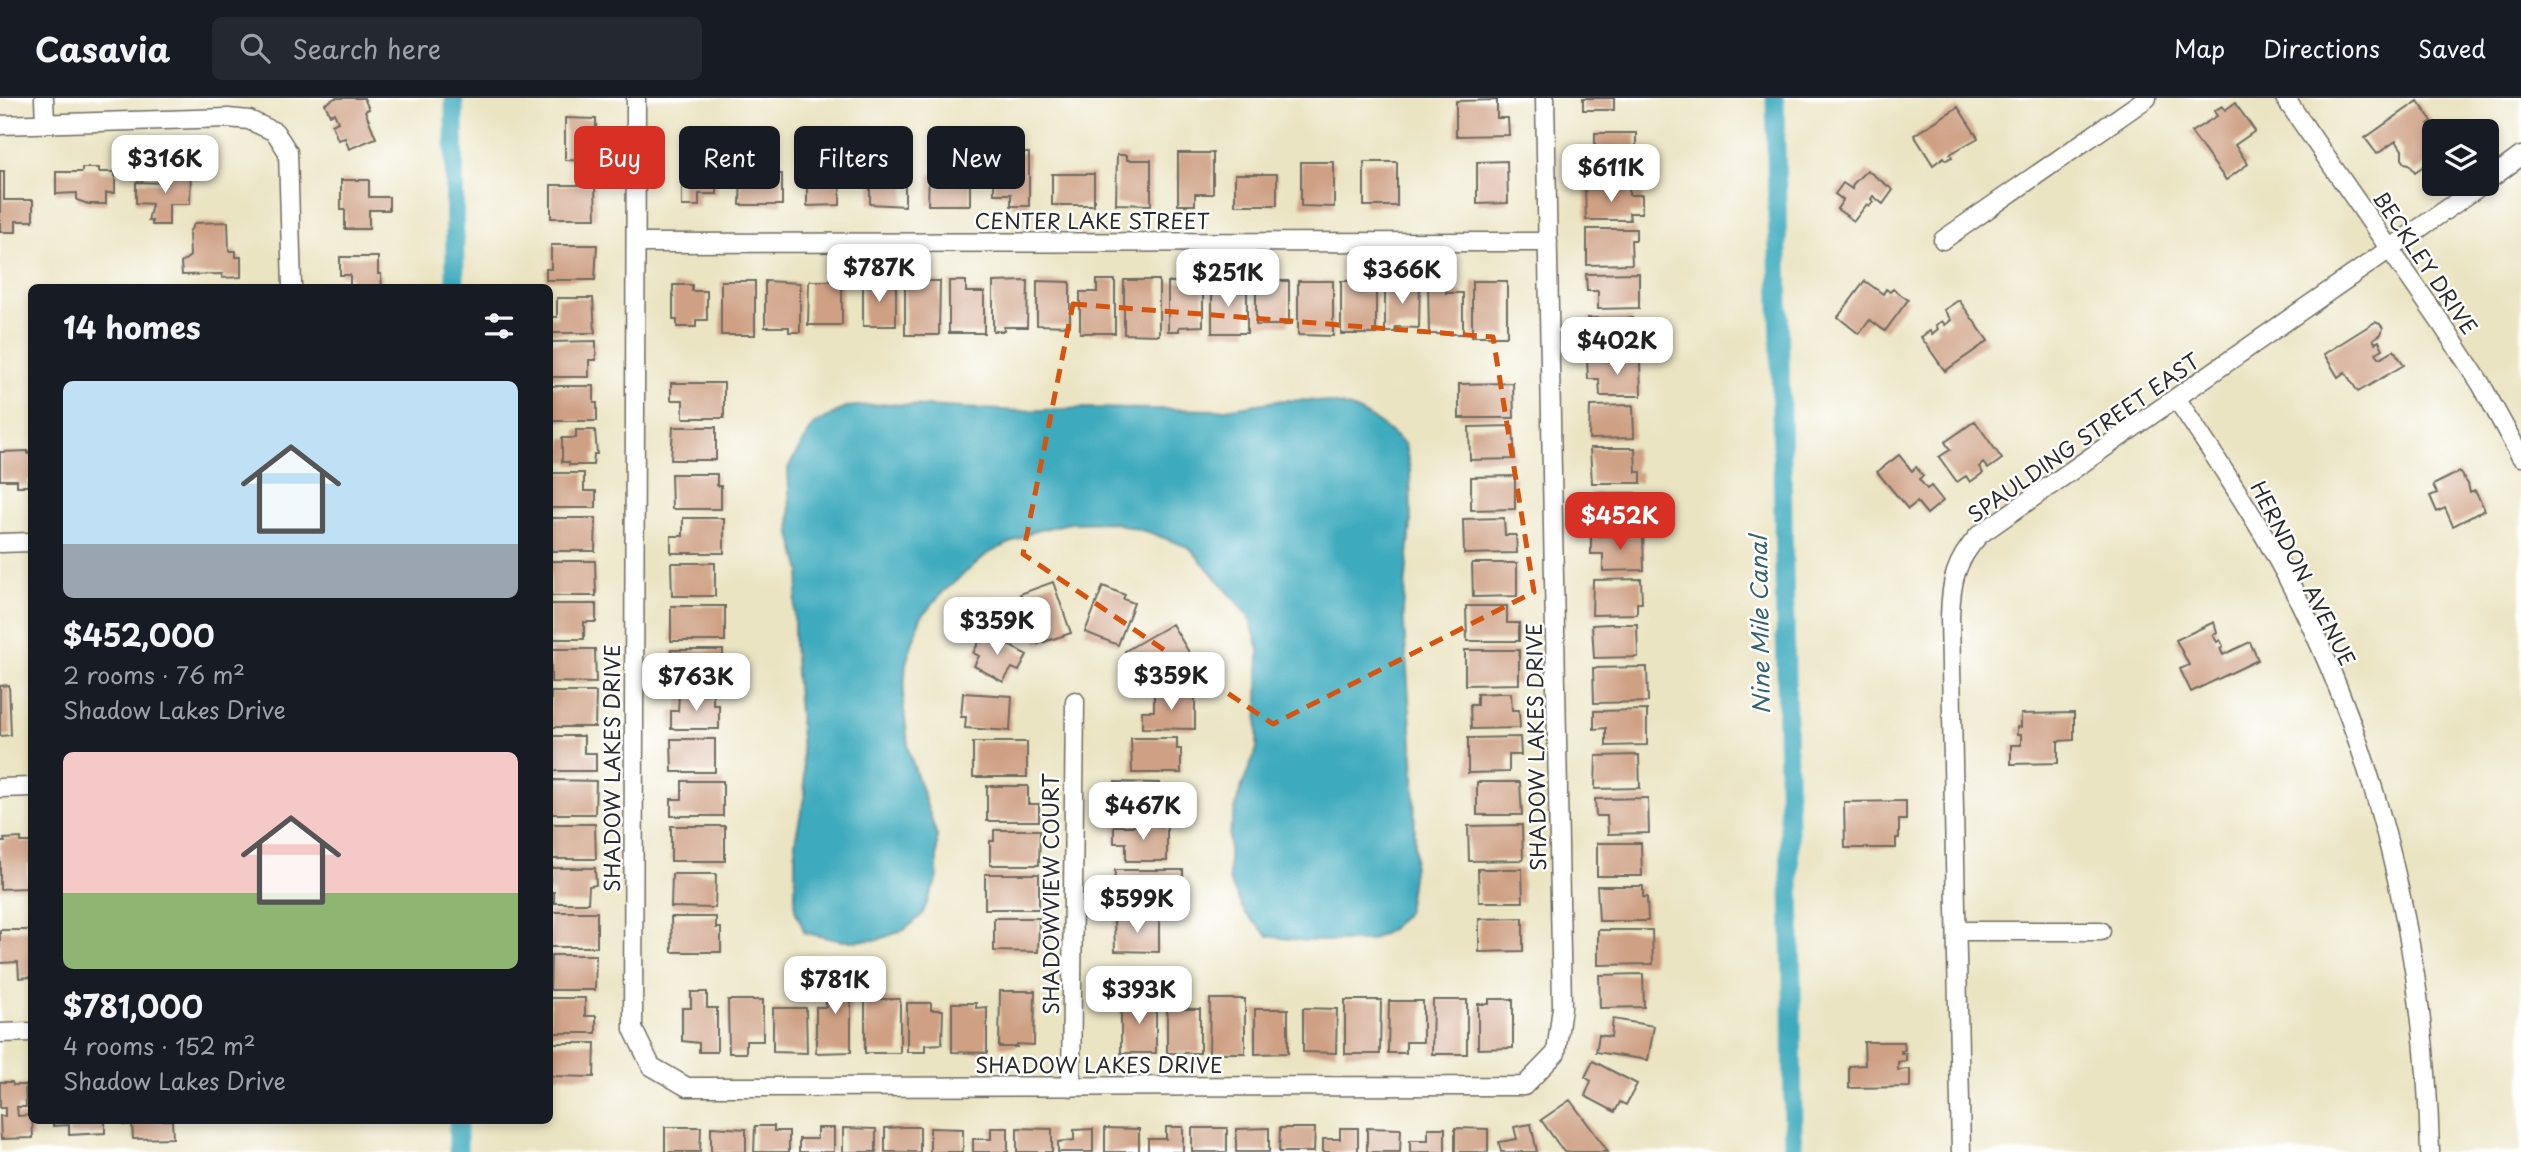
<!DOCTYPE html>
<html lang="en">
<head>
<meta charset="utf-8">
<style>
  body { margin:0; font-family:"Playpen Sans",sans-serif; background:#242831; color:#f1f3f6; height:100vh; display:flex; flex-direction:column; font-size:26px; white-space:nowrap }
  * { box-sizing:border-box; margin:0 }
  p { font-size:23px; color:#9ea1a6 }
  .icon { flex:none; width:38px; height:38px; fill:none; stroke:currentColor; stroke-width:2; stroke-linecap:round; stroke-linejoin:round }
  .map { position:relative; flex:1; overflow:hidden }
  .side { position:absolute; left:28px; top:186px; width:525px; height:840px; display:flex; flex-direction:column; background:#171b24; border-radius:10px; box-shadow:0 4px 10px #0003 }
  .side>* { flex:none }
  .top-card { position:absolute; left:574px; top:28px; width:665px; height:63px; display:flex; gap:14px }
  .fabs { position:absolute; left:2422px; top:21px; display:grid; gap:14px }
  .fabs a { display:grid; place-items:center; width:77px; height:77px; border-radius:10px; background:#171b24; box-shadow:0 4px 10px #0003; font-size:35px }
  .price { position:absolute; translate:-50% -60px; padding:0 16px; border-radius:14px; background:#fff; color:#222; font-size:23px; line-height:46px; filter:drop-shadow(0 2px 4px #0008) }
  .price::after { content:''; position:absolute; left:50%; top:42px; width:21px; height:16px; margin-left:-10px; background:inherit; clip-path:polygon(0 0,100% 0,50% 100%) }
  .price.current { background:#d93025; color:#fff }
  ul { padding:0; list-style:none }
  li { display:grid; align-content:center; gap:14px; height:371px; padding:0 35px }
  li span { display:grid; place-items:center; height:217px; border-radius:10px; color:#555 }
  li>.icon { margin-inline-start:auto }
  span .icon { width:126px; height:126px; fill:#fffc; stroke-width:1 }
  li b { font-size:30px }
  h2 { display:flex; justify-content:space-between; align-items:center; height:84px; padding:0 35px; font-size:30px }
  .pill { padding:0 24px; border-radius:10px; background:#171b24; box-shadow:0 4px 10px #0003; font-size:24px; line-height:63px }
  .pill.current { background:#d93025; color:#fff }
  header { display:flex; align-items:center; gap:42px; box-sizing:border-box; height:98px; padding:0 35px; background:#171b24; border-bottom:2px solid #363941 }
  header strong { font-size:33px }
  nav { display:flex; gap:38px; margin-inline-start:auto; font-size:24px }
  .search { width:490px; height:63px; background:#242831; display:flex; align-items:center; gap:18px; box-sizing:border-box; padding:0 24px; border-radius:10px; color:#9ea1a6; font-size:26px }
  .map>svg:first-child { display:block }
</style>
</head>
<body>
<header>
<strong>Casavia</strong>
<div class="search"><svg class="icon" aria-label="search" viewBox="0 0 24 24"><circle cx="10" cy="10" r="6"/><path d="M15 15l6 6"/></svg>Search here</div>
<nav><a>Map</a><a>Directions</a><a>Saved</a></nav>
</header>
<div class="map">
<svg width="2521" height="1054" viewBox="0 0 2521 1054">
  <rect width="100%" height="100%" fill="#fff"/>
  <filter id="ink" filterUnits="userSpaceOnUse"><feTurbulence type="fractalNoise" baseFrequency=".0143" numOctaves="2"/><feDisplacementMap in="SourceGraphic" scale="14" xChannelSelector="R" yChannelSelector="G"/><feConvolveMatrix kernelMatrix="1 2 1 2 8 2 1 2 1" color-interpolation-filters="sRGB"/></filter>
  <filter id="wash" filterUnits="userSpaceOnUse"><feTurbulence type="fractalNoise" baseFrequency=".00686" numOctaves="4" result="noise"/><feDisplacementMap in="SourceGraphic" scale="28" xChannelSelector="R" yChannelSelector="G"/><feGaussianBlur stdDeviation="1.57" result="paint"/><feColorMatrix in="noise" values="0 0 0 0 0 0 0 0 0 0 0 0 0 0 0 0 0 1.4 0 .05"/><feComposite in="paint" operator="in"/></filter>
  <g filter="url(#wash)">
    <rect width="100%" height="100%" fill="#ebe4c3"/>
    <path fill="#3eaabd" stroke="#346a74" stroke-width="2" d="M1283 302C1339 302 1363 307 1405 347L1410 372 1411 426 1403 512 1414 675 1415 758 1407 814 1390 832 1369 843H1306L1268 838 1245 815 1229 782V737L1239 696 1257 650 1259 551 1249 518 1190 450 1151 435 1111 424 1070 425 1035 433 987 456 943 494 921 519 906 565 903 603 909 654 937 738V781L922 817 904 832 877 842 843 843 805 835 795 812V743L805 695 794 548V510L801 474 791 436 788 370 813 327 846 309 887 306 1019 313 1085 310 1219 312Z"/>
    <g fill="none" stroke-linecap="round" stroke-linejoin="round">
      <path stroke="#3eaabd" stroke-width="19" d="M454 0 455 189
        M1775 0 1792 889 1793 1054
        M458 1022V1054"/>
    </g>
    <g id="blocks">
      <path fill="#cfa084" d="M335 0H364L369 11 365 13 376 40 349 51 345 40 338 42 332 27 338 24 334 15 330 17 325 6Z
        M1583 0H1614V12H1583Z
        M1497 2V20H1508L1509 37 1456 38V3Z
        M2418 3 2432 23 2428 26 2434 34V61L2415 74 2409 66 2405 65 2402 61V52L2396 43 2377 56 2365 40Z
        M2235 5 2255 33 2235 47 2248 66 2226 82 2191 34 2217 18 2214 13 2222 8 2225 12Z
        M1958 9 1978 40 1950 56 1952 59 1946 62 1944 59 1933 67 1914 37Z
        M565 20 596 21V63L565 62Z
        M1595 35H1636V70H1584V53H1595Z
        M682 55 717 56V96H699V108H682Z
        M994 55H1029V108H1011V96H994Z
        M1178 55H1213V96H1195V107H1178Z
        M870 57H881V62H905V108L870 106Z
        M1117 57H1127V62H1151V107L1116 106Z
        M807 63H840V107L807 108Z
        M1507 63 1508 105 1477 106V64Z
        M1301 64H1334V109L1301 108Z
        M1364 64H1397V108H1364Z
        M82 70H99V74H115V95H106V106H88L77 102V95L56 96V74H82Z
        M172 70H191L190 106H169V127H152V123H148L152 106 136 105V84L167 85V79H172Z
        M1867 72 1893 92 1883 106 1873 98 1871 101 1873 103 1869 108 1867 106 1854 123 1837 111 1843 102 1835 96 1843 85 1852 91 1853 86Z
        M0 73H4V102H33V123H16V134H0Z
        M741 76H782V107H740Z
        M929 76H970V107H928Z
        M1052 76H1094V107H1052Z
        M1235 76H1277V107H1235Z
        M341 82H369V99H389V112H369V131H345V112H341Z
        M551 87H595L596 120H551Z
        M1585 89H1629V97H1642V115H1629L1630 122H1586Z
        M228 124 229 153H236V159H241V179L222 180V176L182 177 181 165 190 158 189 134 195 125Z
        M1587 131H1636V142H1631L1632 166 1587 167Z
        M551 147H597L595 182H546V171H551Z
        M340 159H378V176H381L382 189H350V177H340Z
        M1639 175V210L1598 211V193H1587L1586 176Z
        M1097 182H1115V235H1080V194H1097Z
        M1124 182H1159V237L1124 236Z
        M1212 182H1229V194H1247V235H1212Z
        M721 183H755V237H721Z
        M765 183 800 185V234H789V229H765Z
        M809 183H842V227H808Z
        M863 183 896 184V228H863Z
        M905 183H940L939 237H905Z
        M949 183H966V194H984V235H949Z
        M1028 183 1027 229H1004V233H993V184Z
        M1037 183 1070 184V228L1037 227Z
        M1203 183V228L1179 229V233H1168V184Z
        M1256 183H1289V227H1256Z
        M1298 183H1333V238L1298 237Z
        M1341 183H1358V195H1376V236H1341Z
        M1428 183H1446V195H1463V236H1429Z
        M1472 183H1507V238H1472Z
        M1865 183 1883 196 1886 191 1890 194 1893 191 1908 202 1885 233 1870 222 1859 236 1838 219Z
        M1420 184 1419 230 1396 229 1395 234H1385V185Z
        M673 187H692V193H707V222H696V229H677V222H673Z
        M557 200H593L595 235H550V219H557Z
        M1959 202 1988 243 1945 273 1921 239 1930 233 1932 236 1938 231 1936 227 1942 223 1945 227 1951 222 1944 212Z
        M1588 220H1632V253L1587 254Z
        M2375 224 2380 226 2383 230 2381 236 2373 241 2375 245 2379 243 2383 251 2376 255 2380 260 2394 252 2404 267 2358 294 2345 274 2338 279 2324 256Z
        M596 243V262H589V279H550V244Z
        M1587 263H1640L1641 298H1600L1599 281H1588Z
        M671 285H724V320H683V302H671Z
        M1513 285 1514 320H1459V286Z
        M550 288H594V305H597V323H550Z
        M1633 307 1634 340 1589 341 1590 308Z
        M1975 323 2002 361 1988 371 1983 365 1979 369 1983 375 1970 384 1966 378 1957 384 1939 359 1950 352 1945 344Z
        M1513 328 1515 361 1470 362 1469 329Z
        M673 329H716V362H671Z
        M576 332H595L597 356H594L593 367H569V364H562V340H576Z
        M1590 350H1635L1636 374H1641V385H1592Z
        M28 353V356H32V382H28V388H17V382H0V354Z
        M1899 357 1912 373 1916 369 1923 378 1919 381 1927 391 1931 388 1943 403 1927 416 1917 404 1908 411 1877 374Z
        M2459 374 2468 386 2470 395 2475 393 2485 412 2453 428 2445 410 2437 414 2430 398 2437 395 2433 387Z
        M550 375H584V393H596V410H550Z
        M671 376H717V388H721V411H672Z
        M1515 378V411L1471 412V379Z
        M1591 395H1635V428L1591 429Z
        M551 420H596L595 453H551Z
        M683 420H724V455H671V438H683Z
        M1504 420 1505 437H1516L1517 455 1464 456 1463 421Z
        M1643 437 1644 472 1603 473V456H1591V438Z
        M550 463H595L596 498H551Z
        M671 465H715V498H672Z
        M1472 465H1517V498L1473 499Z
        M1641 481 1642 505H1637V516L1592 517 1593 482Z
        M1053 484 1071 535 1038 546 1020 496Z
        M1103 488 1125 497 1123 501 1134 505 1118 547 1085 534Z
        M550 506H596V524H584V541H550Z
        M671 508H725V543H671Z
        M1466 508H1507V525H1519V543H1467Z
        M2214 524 2217 534 2213 537 2217 544 2220 542 2223 548 2220 550 2223 557 2250 544 2258 562 2191 594 2180 571 2189 567 2176 542Z
        M1172 526 1190 556 1143 584 1125 553Z
        M1610 526H1637L1638 559 1594 560 1592 527Z
        M984 534 1027 557 1019 573 1012 570 1003 584 974 568 979 558 973 555Z
        M551 551H595L596 585 551 584Z
        M671 552H723V587H682V570H671Z
        M1465 552H1519V586L1465 587Z
        M1647 569 1648 604 1594 605 1593 570Z
        M9 587 11 637 0 638V588Z
        M551 594H596L595 629H550Z
        M963 595 1012 598 1010 633 965 630 966 619H961Z
        M1154 595 1195 596V631L1142 630V613H1154Z
        M1500 595H1511L1512 612H1519L1520 630 1471 631 1470 607H1477V596Z
        M679 596H713V607H719V631H671V613H678Z
        M1647 612V647L1606 648V630L1594 631V613Z
        M2074 615V642L2058 643V665L2011 666V647H2021V637H2017V629H2021V616Z
        M550 638H584V655H596V673H550Z
        M1520 639 1521 657H1509V674L1468 675V640Z
        M1131 640H1177V651H1181V675H1132Z
        M671 641H715V674H672Z
        M973 644H1027V679H973Z
        M1639 657 1640 690 1595 691 1596 658Z
        M551 682 596 683 595 716H551Z
        M682 683H723V718H671V701H682Z
        M1115 684 1159 685V718H1114Z
        M1477 684H1520L1522 717H1477Z
        M987 688H1028V706H1039V723H987Z
        M1648 700 1649 735 1608 736 1607 718H1596L1595 701Z
        M1906 703V722H1899V740H1896V750H1845L1844 704Z
        M550 726H595L596 761H551Z
        M1522 727 1523 762 1469 763 1468 728Z
        M671 728H725V763H671Z
        M1114 728H1167V763H1126V745H1114Z
        M994 732H1040L1039 767H990V743H994Z
        M21 740V744H32V766H27V790L0 791V744H5L4 741Z
        M1597 745H1641L1642 778H1597Z
        M550 770H595L596 787 589 788 588 805H554V794H550Z
        M1478 771H1522L1523 804H1479Z
        M1115 772H1183V805H1113Z
        M672 776H716L715 810 671 809Z
        M985 776H1039V811H985Z
        M1597 788H1643V799H1647L1648 823H1599Z
        M550 814H597V849H550Z
        M671 819H716V830H721V854H672Z
        M994 820H1039L1038 854 994 853Z
        M1114 820H1159V854L1115 853Z
        M1523 820V853L1479 854V821Z
        M0 832H32V879L19 880 18 864 0 865Z
        M1598 832H1652L1653 866 1598 867Z
        M551 857H596L595 892H550Z
        M826 876H851V954L816 955V909H826Z
        M1643 876 1644 909 1600 910 1599 877Z
        M865 888H879V901H900V955H865Z
        M1000 893H1035L1034 947 1017 946V949H999Z
        M691 894H707V910H717V954H699V945L682 943V910H691Z
        M550 900H585V918H596V935H550Z
        M1121 901H1156V955H1121Z
        M1210 901H1245V955H1209Z
        M1489 901H1513V950L1478 951V906H1489Z
        M728 902H763V943H746V955H729Z
        M1345 902H1381L1380 956H1345Z
        M1433 902H1467V956H1432Z
        M1389 903H1423V944H1406V955H1388Z
        M907 905H931V912H943L942 946 925 947V954H907Z
        M952 905H976V910L987 909V955L952 954Z
        M773 910H806L807 955 773 954Z
        M1303 910 1337 911 1336 955 1303 954Z
        M1167 911H1200V955H1167Z
        M1255 911H1288V955L1255 956Z
        M1613 921 1654 928 1648 962 1596 954 1599 937 1611 939Z
        M1864 944H1904L1905 952 1901 953V955H1906V963L1898 964V972L1910 971V989L1849 990V968L1865 967Z
        M550 945H595L594 979 550 978Z
        M1593 963 1637 986 1626 1007 1620 1004 1615 1014 1585 998 1591 983 1585 979Z
        M0 984H12L13 987H25L26 1009H17L18 1018 32 1017 33 1040 1 1041 0 1018H5V1010H0Z
        M1570 1002 1602 1045 1608 1054H1564L1541 1022Z
        M53 1022H105V1035L69 1037V1027L53 1028Z
        M124 1022H172L173 1040 133 1041 132 1026 124 1027Z
        M1531 1026 1537 1054H1501L1499 1044 1517 1041 1514 1029Z
        M755 1028H774V1033H789V1054H754Z
        M665 1029H701L700 1054H665Z
        M711 1029 746 1031V1054H711Z
        M903 1029H920V1054H885V1030Z
        M1166 1029H1183V1054H1148V1041H1166Z
        M817 1030H834V1054H799V1041H817Z
        M843 1030 876 1031V1054H843Z
        M930 1030 963 1031V1054H930Z
        M991 1030H1008V1054H973V1041H991Z
        M1017 1030 1052 1031V1054H1017Z
        M1105 1030 1139 1031V1054H1105Z
        M1192 1030H1227V1054H1192Z
        M1269 1030V1054H1236V1031Z
        M1280 1030H1315L1314 1054H1279Z
        M1340 1030H1358V1054H1323V1041H1340Z
        M1367 1030 1401 1031 1400 1054H1367Z
        M1428 1030H1445V1054H1410V1042H1428Z
        M1455 1030 1488 1031V1054H1455Z
        M1093 1031V1054H1058V1044L1074 1042V1032Z"/>
    </g>
  </g>
  <g filter="url(#ink)">
    <use href="#blocks" fill-opacity="0" stroke="#6e6c60" stroke-width="2"/>
    <g fill="none" stroke-linecap="round" stroke-linejoin="round">
      <defs>
        <path id="street" d="M44 0 45 25
          M636 0 633 931 651 968 687 989 1524 988 1556 955 1562 909 1545 0
          M2285 0 2441 225 2481 286 2521 359
          M0 27 228 20 249 22 275 34 288 54 292 189
          M2487 83 2521 58
          M1943 142 2147 0
          M636 145 1548 144
          M2176 300C2207 346 2237 392 2265 439 2373 627 2425 839 2430 1054
          M0 445 32 444
          M0 690 32 689
          M1957 833H2101
          M0 935 32 934
          M1071 989 1075 603
          M1961 1054 1950 519C1951 483 1955 464 1979 437L2483 86"/>
      </defs>
      <use href="#street" stroke="#6e6c60" stroke-width="21"/>
      <use href="#street" stroke="#fff" stroke-width="18"/>
    </g>
  </g>
  <path fill="none" stroke="#d5540f" stroke-width="5" stroke-dasharray="14 9" stroke-linejoin="round" d="M1073 206 1493 239 1534 494 1273 626 1023 456Z"/>
  <g text-anchor="middle" dominant-baseline="central" stroke-width="5" stroke-linejoin="round" paint-order="stroke">
    <g font-size="21" fill="#2b2b2b" stroke="#fff">
      <text x="1092" y="122">CENTER LAKE STREET</text>
      <text transform="translate(2426 164) rotate(56)">BECKLEY DRIVE</text>
      <text transform="translate(2083 339) rotate(-35)">SPAULDING STREET EAST</text>
      <text transform="translate(2304 475) rotate(63)">HERNDON AVENUE</text>
      <text transform="translate(1535 649) rotate(-91)">SHADOW LAKES DRIVE</text>
      <text transform="translate(611 670) rotate(-90)">SHADOW LAKES DRIVE</text>
      <text transform="translate(1050 796) rotate(-90)">SHADOWVIEW COURT</text>
      <text x="1099" y="966">SHADOW LAKES DRIVE</text>
    </g>
    <g font-size="23" font-style="italic" fill="#34646d" stroke="#fff">
      <text transform="translate(1759 527) rotate(-91)">Nine Mile Canal</text>
    </g>
  </g>
</svg>
<div class="fabs">
<a><svg class="icon" aria-label="layers" viewBox="0 0 24 24"><path d="M12 4l9 5-9 5-9-5zM3 14l9 5 9-5"/></svg></a>
</div>
<b class="price" style="left:165px;top:97px">$316K</b>
<b class="price" style="left:1611px;top:106px">$611K</b>
<b class="price" style="left:879px;top:206px">$787K</b>
<b class="price" style="left:1402px;top:208px">$366K</b>
<b class="price" style="left:1228px;top:211px">$251K</b>
<b class="price" style="left:1617px;top:279px">$402K</b>
<b class="price current" style="left:1620px;top:454px">$452K</b>
<b class="price" style="left:997px;top:559px">$359K</b>
<b class="price" style="left:1171px;top:614px">$359K</b>
<b class="price" style="left:696px;top:615px">$763K</b>
<b class="price" style="left:1143px;top:744px">$467K</b>
<b class="price" style="left:1137px;top:837px">$599K</b>
<b class="price" style="left:835px;top:918px">$781K</b>
<b class="price" style="left:1139px;top:928px">$393K</b>
<div class="top-card">
<a class="pill current">Buy</a>
<a class="pill">Rent</a>
<a class="pill">Filters</a>
<a class="pill">New</a>
</div>
<section class="side">
<h2>14 homes<svg class="icon" aria-label="filters" viewBox="0 0 24 24"><path d="M4 7h16M4 17h16"/><circle cx="9" cy="7" r="2"/><circle cx="15" cy="17" r="2"/></svg></h2>
<ul>
<li><span style="background:linear-gradient(#bfe0f5 75%,#9aa5b1 0)"><svg class="icon" aria-label="home" viewBox="0 0 24 24"><path d="M3 11l9-7 9 7M6 9v11h12V9"/></svg></span><div><b>$452,000</b><p>2 rooms · 76 m²</p><p>Shadow Lakes Drive</p></div></li>
<li><span style="background:linear-gradient(#f6c9c9 65%,#8fb573 0)"><svg class="icon" aria-label="home" viewBox="0 0 24 24"><path d="M3 11l9-7 9 7M6 9v11h12V9"/></svg></span><div><b>$781,000</b><p>4 rooms · 152 m²</p><p>Shadow Lakes Drive</p></div></li>
</ul>
</section>
</div>
</body>
</html>
